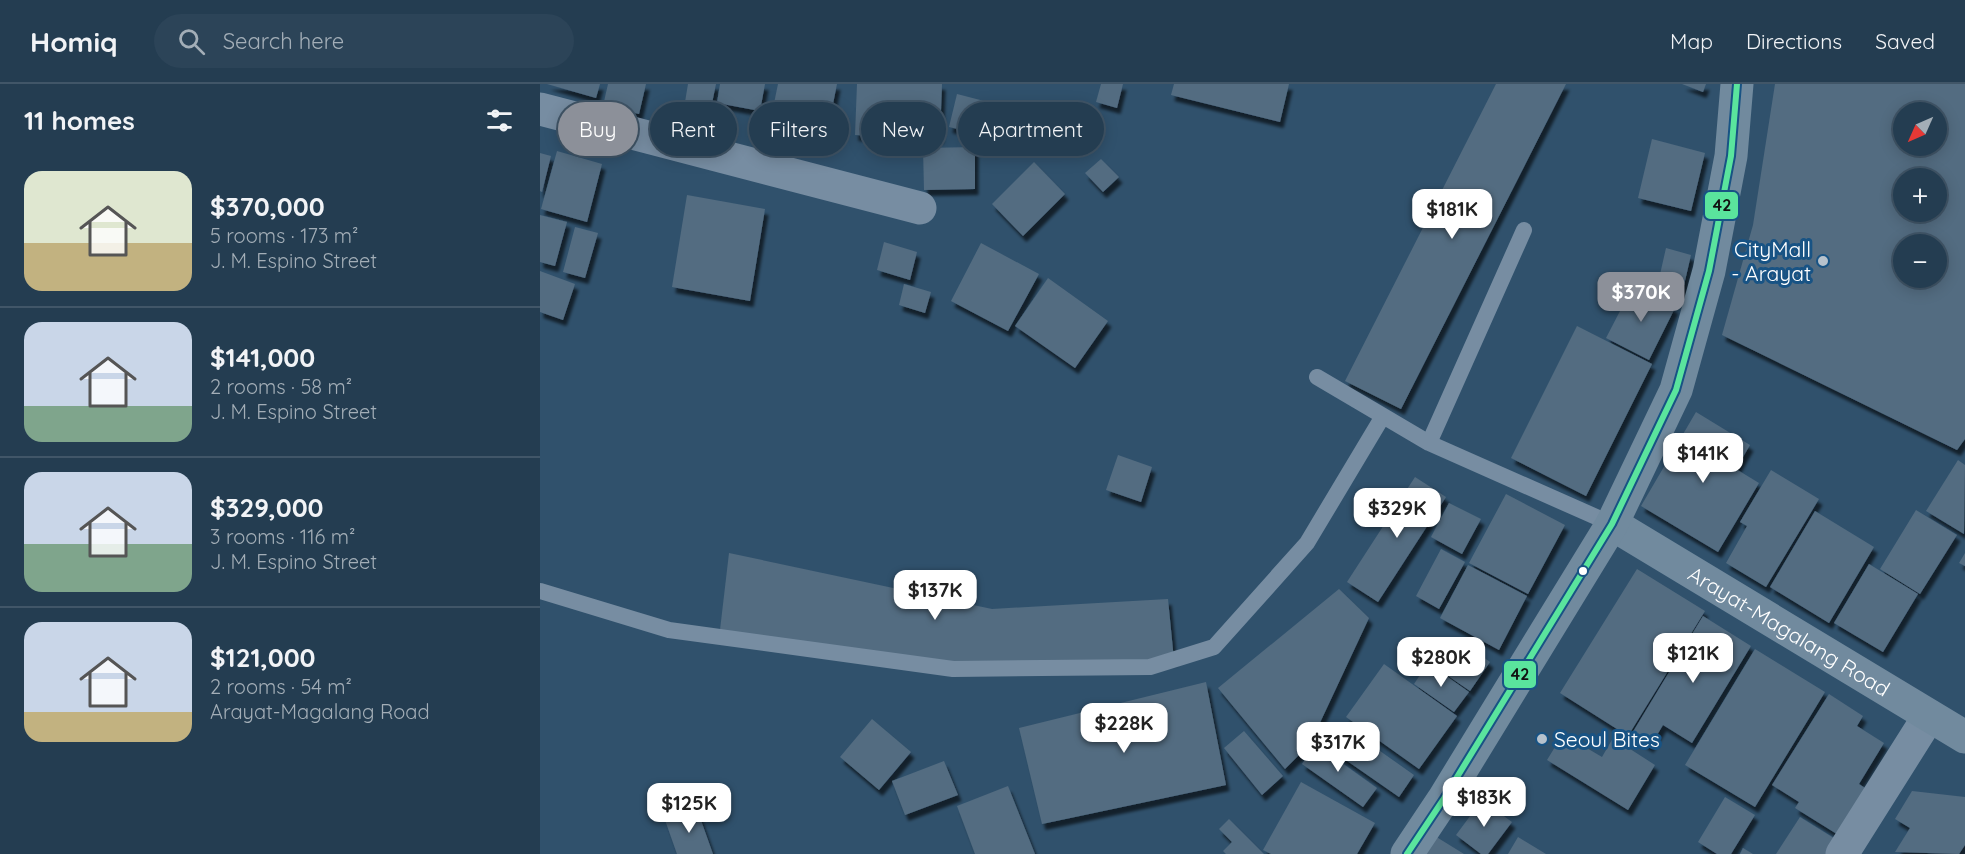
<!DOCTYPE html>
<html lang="en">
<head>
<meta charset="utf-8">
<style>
  body { margin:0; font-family:Quicksand,sans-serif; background:#2c4458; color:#f1f3f6; height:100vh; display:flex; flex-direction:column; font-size:22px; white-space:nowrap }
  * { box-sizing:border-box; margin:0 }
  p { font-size:20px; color:#a3aeb7 }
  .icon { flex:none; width:33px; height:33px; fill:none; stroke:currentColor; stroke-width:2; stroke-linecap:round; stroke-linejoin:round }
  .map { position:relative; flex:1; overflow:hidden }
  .panel { display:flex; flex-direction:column; background:#243d51; width:540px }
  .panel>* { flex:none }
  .hud { position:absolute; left:18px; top:18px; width:570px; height:54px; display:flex; gap:12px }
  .needle { width:39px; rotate:225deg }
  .fabs { position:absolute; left:1353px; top:18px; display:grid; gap:12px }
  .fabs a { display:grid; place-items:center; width:54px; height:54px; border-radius:50%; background:#243d51; box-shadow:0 3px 15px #0003,0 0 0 2px #415668; font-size:30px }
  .price { position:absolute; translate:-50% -51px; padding:0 14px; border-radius:12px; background:#fff; color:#222; font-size:20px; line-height:39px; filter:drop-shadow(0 2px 3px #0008) }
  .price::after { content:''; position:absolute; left:50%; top:36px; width:18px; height:14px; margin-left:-9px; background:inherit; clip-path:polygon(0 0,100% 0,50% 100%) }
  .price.on { background:#8c9099; color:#fff }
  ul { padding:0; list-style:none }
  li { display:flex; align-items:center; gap:18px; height:150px; padding:0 24px }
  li+li { border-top:2px solid #415668 }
  li span { display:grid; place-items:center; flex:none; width:168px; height:120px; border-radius:18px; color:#555 }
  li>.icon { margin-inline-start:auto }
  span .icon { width:72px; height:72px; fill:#fffc; stroke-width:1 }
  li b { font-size:26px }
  h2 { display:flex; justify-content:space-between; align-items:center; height:72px; padding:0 24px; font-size:26px }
  .pill { padding:0 21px; border-radius:27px; background:#243d51; box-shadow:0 3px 15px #0003,0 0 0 2px #415668; font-size:21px; line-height:54px }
  .pill.on { background:#8c9099; color:#fff }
  header { display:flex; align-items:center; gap:36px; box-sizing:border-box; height:84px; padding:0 30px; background:#243d51; border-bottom:2px solid #415668 }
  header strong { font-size:28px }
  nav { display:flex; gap:33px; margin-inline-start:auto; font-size:21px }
  .search { width:420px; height:54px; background:#2c4458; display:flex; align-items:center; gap:15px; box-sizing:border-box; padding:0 21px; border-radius:33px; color:#a3aeb7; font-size:22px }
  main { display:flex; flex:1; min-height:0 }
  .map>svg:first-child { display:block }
</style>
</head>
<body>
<header>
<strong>Homiq</strong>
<div class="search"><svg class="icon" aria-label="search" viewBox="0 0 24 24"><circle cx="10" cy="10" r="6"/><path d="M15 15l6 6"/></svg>Search here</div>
<nav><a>Map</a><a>Directions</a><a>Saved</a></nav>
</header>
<main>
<section class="panel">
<h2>11 homes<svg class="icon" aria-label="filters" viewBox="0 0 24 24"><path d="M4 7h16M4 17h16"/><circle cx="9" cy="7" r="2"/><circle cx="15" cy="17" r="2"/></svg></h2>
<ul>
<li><span style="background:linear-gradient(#dfe7d0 60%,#c2b280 0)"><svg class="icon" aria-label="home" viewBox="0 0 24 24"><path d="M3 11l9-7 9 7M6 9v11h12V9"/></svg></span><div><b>$370,000</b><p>5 rooms · 173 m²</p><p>J. M. Espino Street</p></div></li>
<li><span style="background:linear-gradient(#c9d6e8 70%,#7fa58c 0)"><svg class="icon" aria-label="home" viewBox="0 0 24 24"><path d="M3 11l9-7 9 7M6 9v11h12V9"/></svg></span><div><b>$141,000</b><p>2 rooms · 58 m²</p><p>J. M. Espino Street</p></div></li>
<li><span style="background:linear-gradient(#c9d6e8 60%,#7fa58c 0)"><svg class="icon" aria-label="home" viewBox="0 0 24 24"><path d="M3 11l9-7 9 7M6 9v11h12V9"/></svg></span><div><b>$329,000</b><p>3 rooms · 116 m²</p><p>J. M. Espino Street</p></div></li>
<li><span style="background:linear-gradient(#c9d6e8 75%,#c2b280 0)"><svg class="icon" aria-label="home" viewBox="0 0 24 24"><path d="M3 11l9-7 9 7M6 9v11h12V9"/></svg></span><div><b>$121,000</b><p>2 rooms · 54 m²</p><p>Arayat-Magalang Road</p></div></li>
</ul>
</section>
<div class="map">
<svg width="1425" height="770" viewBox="0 0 1425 770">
  <defs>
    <filter id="shadow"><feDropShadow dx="3.5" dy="6" stdDeviation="1.5" flood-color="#0009"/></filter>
  </defs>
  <rect width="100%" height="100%" fill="#30516c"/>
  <path fill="#536c81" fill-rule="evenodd" filter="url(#shadow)" d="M7 0H60L56 14Z
    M68 0H106L99 30 63 22Z
    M148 0H176L170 29 144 24Z
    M180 0H225L220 27 177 19Z
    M238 0H297L284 65 227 53Z
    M317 0H402L400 54 315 51Z
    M561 0H583L577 24 556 18Z
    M634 0H749L740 38 631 11Z
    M956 0H1026L861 325 805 297Z
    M1142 0H1166L1163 8Z
    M1235 0H1425V355L1417 366 1182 251 1213 141ZM1364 28H1396V62H1364ZM1364 94H1396V128H1364ZM1364 160H1396V194H1364Z
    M417 10 448 18 439 50 409 43Z
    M1112 55 1165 69 1151 127 1098 114Z
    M435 63V105L384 106 383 64Z
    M17 67 62 80 47 138 1 125Z
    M0 69 11 72 2 108 0 107Z
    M561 75 579 93 563 108 545 89Z
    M494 78 525 110 483 152 452 120Z
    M147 111 225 125 210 217 132 203Z
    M0 131 27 138 15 182 0 178Z
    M35 143 58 149 45 194 23 188Z
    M344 158 377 168 370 196 337 186Z
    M441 159 499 190 468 247 411 217Z
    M1126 164 1151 171 1141 214 1116 208Z
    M0 187 35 200 23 236 0 228Z
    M508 194 568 237 535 284 475 242Z
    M364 200 391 208 385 229 359 221Z
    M1093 202 1135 224 1109 276 1066 254Z
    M1037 242 1112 280 1046 412 971 374Z
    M1156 328 1210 361 1196 385 1219 399 1178 468 1101 422Z
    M578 371 612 383 601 418 566 406Z
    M1418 376 1425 381 1424 450 1386 427Z
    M1231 386 1279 415 1226 503 1186 479 1207 442 1200 438Z
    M875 393 906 413 838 518 807 498Z
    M966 410 1025 441 988 510 929 479Z
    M909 419 941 435 922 470 891 453Z
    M1376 426 1417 451 1380 510 1340 485Z
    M1275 427 1334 463 1289 539 1230 503Z
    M901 465 925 478 899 525 876 512Z
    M189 469 452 525 628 515 634 576 413 581 180 546Z
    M1425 469V482L1419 479Z
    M1329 480 1378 510 1343 568 1294 539Z
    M928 481 987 512 959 566 900 534Z
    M1097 485 1165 527 1088 652 1020 609Z
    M799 505 829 534 770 660 745 685 678 604Z
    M1163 532 1211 562 1152 659 1123 641 1110 663 1091 651Z
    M916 553 950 578 930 607 895 583Z
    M1215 565 1285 608 1215 723 1145 681Z
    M888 579 929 608 914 628 874 600Z
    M844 580 917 632 879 685 806 633Z
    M666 598 686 701 502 740 479 644Z
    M1289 610 1323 632 1317 642 1344 659 1319 700 1328 706 1300 752 1255 724 1259 718 1232 701Z
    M332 635 371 668 339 706 300 673Z
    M704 647 743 692 722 711 684 664Z
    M816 650 874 691 859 713 800 672Z
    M1023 650 1062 673 1073 654 1115 681 1088 726 1007 676Z
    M782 653 800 666 795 674 837 704 823 723 762 680Z
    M404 677 418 711 365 731 352 697Z
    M761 698 835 739 817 770H731L723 766Z
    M468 702 495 770H435L417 722Z
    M1372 707 1425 713V761L1419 770 1355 768 1370 744 1355 735Z
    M1185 713 1215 731 1191 770H1177L1158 758Z
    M942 716 972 738 948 770H941L916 751Z
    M157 725 173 770H137L125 736Z
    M1260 733 1297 756 1288 770H1236Z
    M689 735 724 770H686L683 767 692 758 679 745Z
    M890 749 924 770H876Z
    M978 753 1006 770H968Z
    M1203 764 1213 770H1200Z"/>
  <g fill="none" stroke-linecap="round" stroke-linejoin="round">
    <path stroke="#778da2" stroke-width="16" d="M777 293 889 359 1072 440
      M889 359 984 146
      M0 507 129 546 413 585 610 583 674 563 767 459 843 332"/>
    <path stroke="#778da2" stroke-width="33" d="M0 25 380 124
      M1302 770 1389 632"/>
    <g stroke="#718a9e" stroke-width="33">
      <path id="s1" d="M1072 440 1425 653"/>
      <path d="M867 770 903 716 1072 440 1136 306 1169 187 1191 72 1197 0"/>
    </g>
    <defs>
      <path id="bus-1" d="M867 770 903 716 1072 440 1136 306 1169 187 1191 72 1197 0"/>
    </defs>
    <use href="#bus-1" stroke="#185384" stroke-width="10"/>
    <use href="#bus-1" stroke="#5ae49d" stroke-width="6"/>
  </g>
  <g fill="#b7c2cc" stroke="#185384" stroke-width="2">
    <circle cx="1283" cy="177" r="6"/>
    <circle cx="1002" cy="655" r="6"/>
  </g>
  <circle fill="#fff" stroke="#185384" stroke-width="2" cx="1043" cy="487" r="5"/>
  <g text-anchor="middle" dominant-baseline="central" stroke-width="6" stroke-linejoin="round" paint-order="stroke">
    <g font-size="21" fill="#fff" stroke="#185384" text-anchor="end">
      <text x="1271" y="165">CityMall<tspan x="1271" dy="24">- Arayat</tspan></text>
      <text x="1014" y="655" text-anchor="start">Seoul Bites</text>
    </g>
    <g font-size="21" fill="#fff" stroke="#185384">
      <text stroke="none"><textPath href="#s1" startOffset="207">Arayat-Magalang Road</textPath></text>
    </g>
  </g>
  <g stroke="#185384" stroke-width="2">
    <rect x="1164" y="107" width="35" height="29" rx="6" fill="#5ae49d"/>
    <rect x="963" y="576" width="34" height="29" rx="6" fill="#5ae49d"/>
  </g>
  <g font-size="16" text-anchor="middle" font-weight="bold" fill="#111">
    <text x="1182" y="127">42</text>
    <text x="980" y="596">42</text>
  </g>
</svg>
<div class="fabs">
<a><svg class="needle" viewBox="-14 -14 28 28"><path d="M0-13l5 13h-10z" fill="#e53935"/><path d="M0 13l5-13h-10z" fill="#a3aeb7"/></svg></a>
<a>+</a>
<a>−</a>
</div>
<b class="price" style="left:912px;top:156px">$181K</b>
<b class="price on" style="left:1101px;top:239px">$370K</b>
<b class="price" style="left:1163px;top:400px">$141K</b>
<b class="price" style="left:857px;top:455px">$329K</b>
<b class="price" style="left:395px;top:537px">$137K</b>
<b class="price" style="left:1153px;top:600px">$121K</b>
<b class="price" style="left:901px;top:604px">$280K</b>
<b class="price" style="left:584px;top:670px">$228K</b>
<b class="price" style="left:798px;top:689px">$317K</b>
<b class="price" style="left:944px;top:744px">$183K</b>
<b class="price" style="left:149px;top:750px">$125K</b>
<div class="hud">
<a class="pill on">Buy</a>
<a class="pill">Rent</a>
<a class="pill">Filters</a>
<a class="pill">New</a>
<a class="pill">Apartment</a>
</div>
</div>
</main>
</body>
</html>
